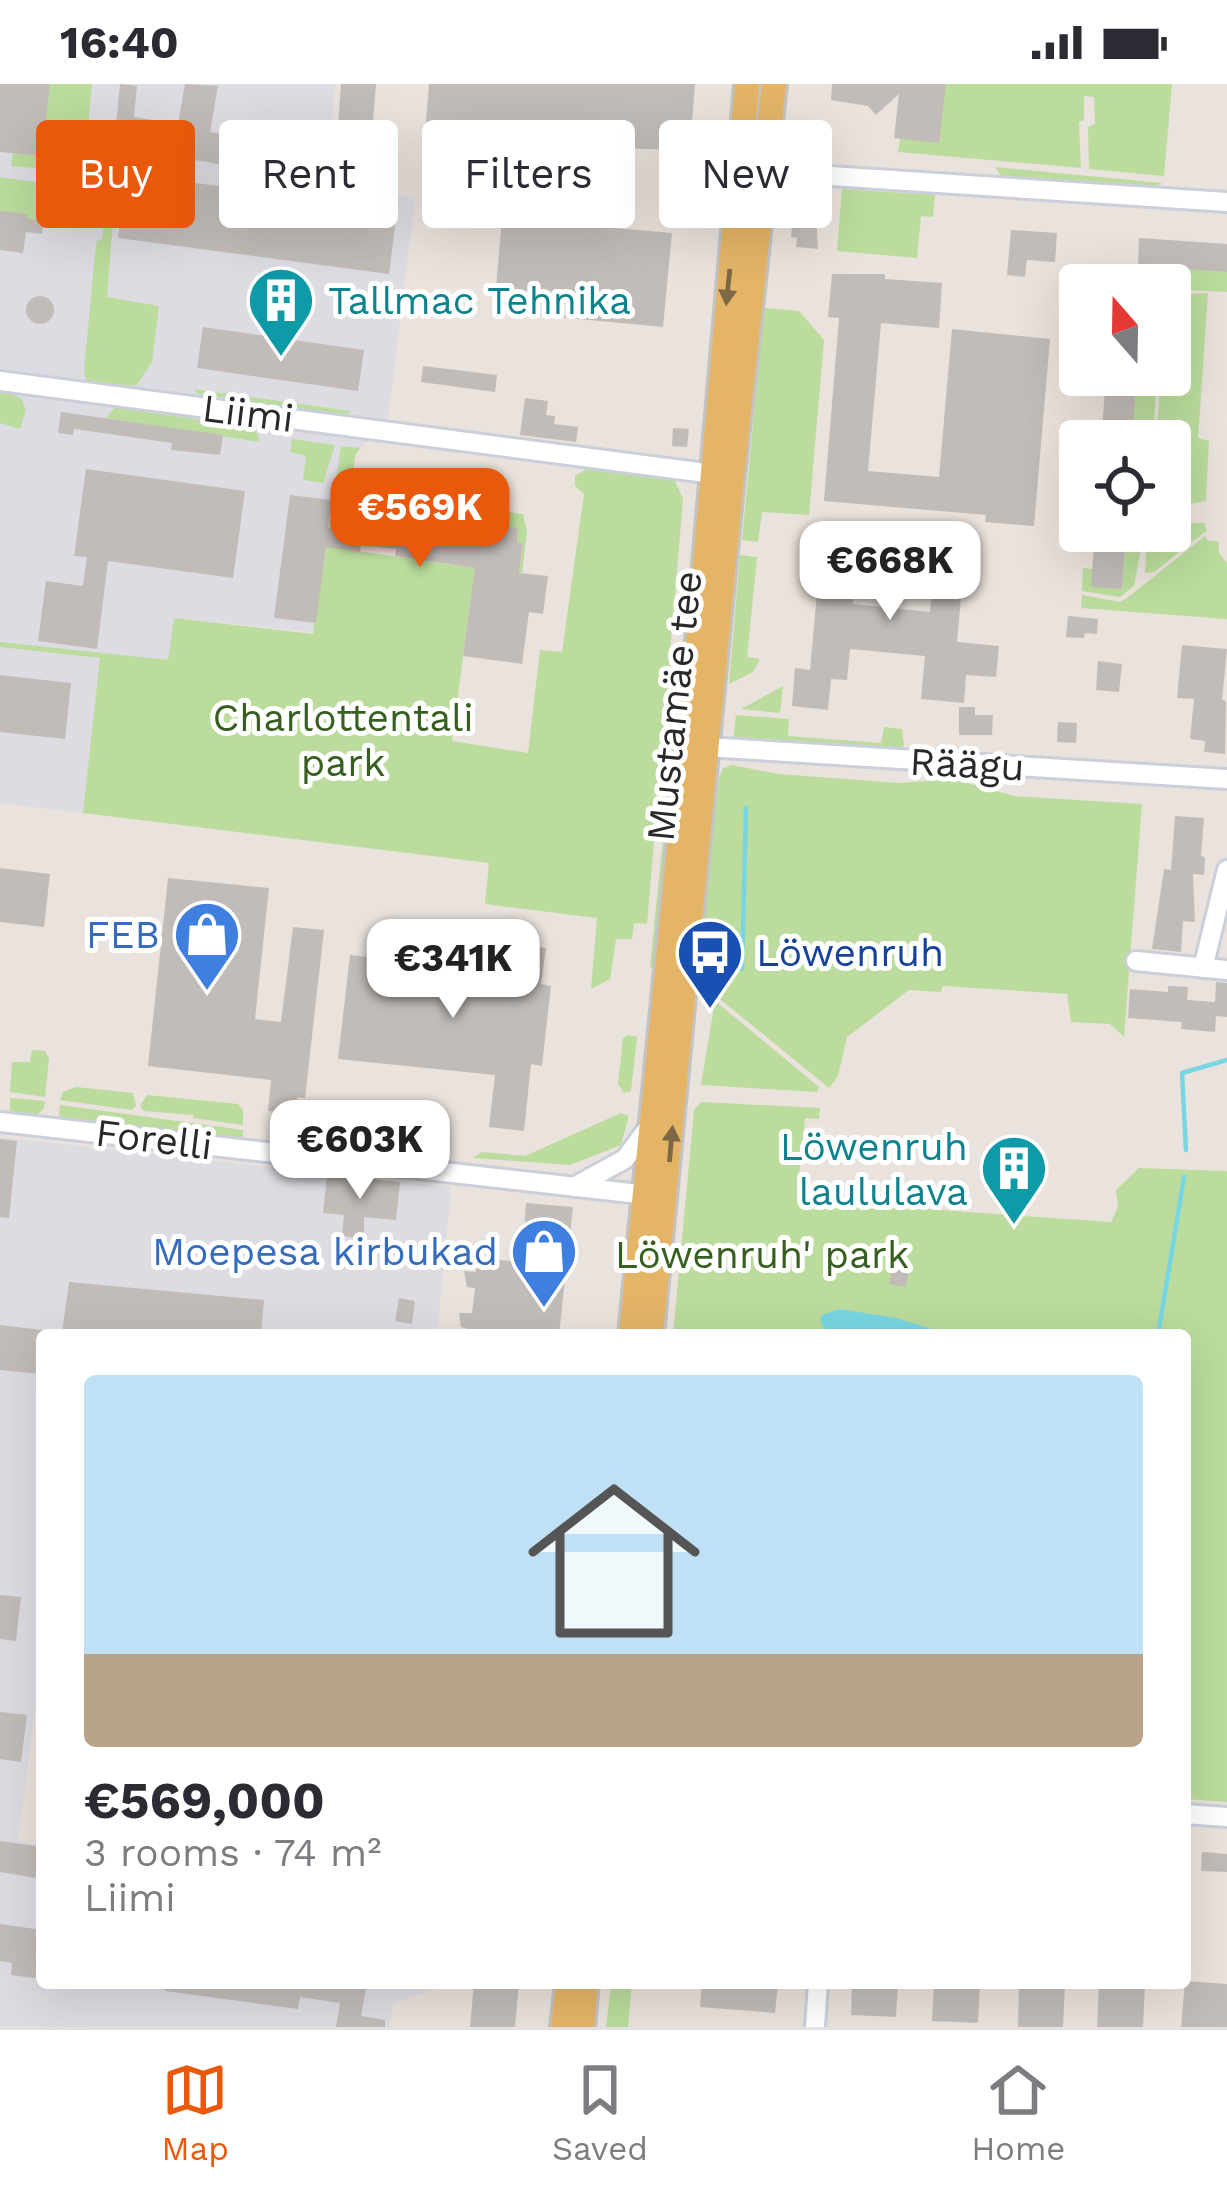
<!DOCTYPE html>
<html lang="en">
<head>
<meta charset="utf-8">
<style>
  body { margin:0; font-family:"Work Sans",sans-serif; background:#f2f2f3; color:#2b2b33; height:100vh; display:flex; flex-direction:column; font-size:45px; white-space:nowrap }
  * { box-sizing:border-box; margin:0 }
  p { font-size:39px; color:#7c7c81 }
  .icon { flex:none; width:66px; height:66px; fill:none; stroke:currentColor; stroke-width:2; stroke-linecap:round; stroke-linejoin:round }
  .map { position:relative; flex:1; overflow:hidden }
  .panel { position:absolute; left:36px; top:1245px; width:1155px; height:660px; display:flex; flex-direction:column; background:#fff; border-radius:12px; box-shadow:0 12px 48px #0002 }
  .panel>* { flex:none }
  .guide { position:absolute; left:36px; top:36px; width:1155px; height:108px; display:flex; gap:24px }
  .needle { width:78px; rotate:340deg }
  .buttons { position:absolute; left:1059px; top:180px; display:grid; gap:24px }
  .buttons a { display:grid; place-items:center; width:132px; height:132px; border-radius:12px; background:#fff; box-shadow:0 12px 48px #0002; font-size:60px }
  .price { position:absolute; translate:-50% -102px; padding:0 27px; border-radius:24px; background:#fff; color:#222; font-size:39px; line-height:78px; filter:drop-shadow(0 3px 6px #0008) }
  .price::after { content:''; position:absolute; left:50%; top:72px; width:36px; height:27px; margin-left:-18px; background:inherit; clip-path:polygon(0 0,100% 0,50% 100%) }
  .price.active { background:#ea580c; color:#fff }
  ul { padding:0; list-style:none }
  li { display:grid; align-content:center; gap:24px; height:636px; padding:0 48px }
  li span { display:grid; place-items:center; height:372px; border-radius:12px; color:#555 }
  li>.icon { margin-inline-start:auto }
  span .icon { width:216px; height:216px; fill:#fffc; stroke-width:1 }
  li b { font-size:51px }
  .pill { padding:0 42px; border-radius:12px; background:#fff; box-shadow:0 12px 48px #0002; font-size:42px; line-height:108px }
  .pill.active { background:#ea580c; color:#fff }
  .status { display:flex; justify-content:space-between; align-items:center; height:84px; padding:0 60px; background:#fff; direction:ltr }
  .status svg { height:33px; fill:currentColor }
  .tab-bar { display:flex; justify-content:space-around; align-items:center; height:168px; border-top:3px solid #e1e1e2; background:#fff; font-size:33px; color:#7c7c81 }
  .tab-bar a { display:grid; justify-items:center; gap:6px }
  .tab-bar .active { color:#ea580c }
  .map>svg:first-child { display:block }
</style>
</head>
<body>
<div class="status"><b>16:40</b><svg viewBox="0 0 49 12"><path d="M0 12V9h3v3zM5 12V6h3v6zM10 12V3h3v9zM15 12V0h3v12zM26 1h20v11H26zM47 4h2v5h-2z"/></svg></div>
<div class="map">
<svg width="1227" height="1943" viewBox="0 0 1227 1943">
  <rect width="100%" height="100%" fill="#eae2dc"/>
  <path fill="#dddce3" d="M0 0H335L326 102 415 114 388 335 355 371 344 466 322 549 175 534 169 576 101 571 83 729 0 719Z
    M0 1053 451 1103 437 1251H42V1570L18 1757 42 1761V1899H453L393 1919 389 1943H0Z"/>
  <path fill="#bbdc9d" d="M50 0H92L87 54 44 52Z
    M945 0H1172L1164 92 1089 85 1088 43 1095 40 1094 13 1084 12V36L1079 38 1081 84 898 68 900 55Z
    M116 40 133 42 119 123 114 124 107 213 159 222 152 278 136 302 86 297 84 286 95 170 97 157 102 155Z
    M43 64 83 74C66 92 34 83 11 82L13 69 42 72Z
    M995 83 1162 99 1153 105 1004 96Z
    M0 93 73 103 80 117 76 134 66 140 0 133Z
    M842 105 935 111 933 133 921 132 917 174 837 167Z
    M1144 182 1227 188V208L1186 206 1170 213V201H1143Z
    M1208 209 1198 354 1209 357 1206 417 1189 420 1187 439H1204L1207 446 1154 488 1145 489 1147 447H1170V357H1156L1161 291H1170V219L1181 210Z
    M764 224 799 227 824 256 809 431 762 428 758 458 742 456Z
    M1137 291H1157L1153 357H1132Z
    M194 305 351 327 346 331 198 310Z
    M0 306 21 314 26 326 20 345 0 339Z
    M115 323 247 343 256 347 260 358 106 334Z
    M292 355 335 361 323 399 303 396 306 372 290 368Z
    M341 362 360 364 355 372 344 465 475 484 474 491 481 492 471 512 452 657 528 669 540 566 562 568 584 410 575 402V392L588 384 674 395 683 415 647 840 634 839 632 855H616L610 895 591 905 597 834 485 820 489 779 83 729 100 574 0 563V558L168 576 174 534 313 550Z
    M403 413 523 430 527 448 522 489H519L523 460 517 459 518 444 401 428Z
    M1126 447H1144L1134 502 1120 513 1082 507 1083 484 1092 485 1122 505Z
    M1205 452 1208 457H1218L1219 469 1227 479V535L1081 524 1082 511 1120 518 1127 514Z
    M692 465 662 849 652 884 650 883Z
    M740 471 757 473 747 573 760 575 753 588 729 600Z
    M783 602 780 629 741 625Z
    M736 631 789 635 788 652 881 659 884 643 902 645 904 661 899 667 733 659Z
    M732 681 779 690 899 699 953 695 1014 712 1142 720 1124 953 1110 940 1071 938 1067 910 943 902 941 908 909 906 847 953 838 992 829 1004 715 911C692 857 713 754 719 694L723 684Z
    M715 917 819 1003 817 1008 701 1001Z
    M628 951 637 953 631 1007 624 1009 618 1000 623 954Z
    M32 966 45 967 49 975 45 1013 10 1008 12 978H30Z
    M76 1003 133 1009 136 1022 132 1026 60 1016 63 1008Z
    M147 1011 238 1020 243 1026V1041L193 1034V1031L144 1027 140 1022Z
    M10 1014 45 1017 44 1024 34 1034 16 1032 10 1026Z
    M701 1018 820 1024 819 1035 805 1034 798 1099 826 1102 867 1121 1111 1138 1118 1123 1116 1106 1139 1084 1227 1087V1718L1185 1715V1251H673L694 1026Z
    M60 1021 243 1046V1052L231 1058 64 1038 59 1032Z
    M621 1029 629 1032 621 1061 570 1081 473 1074 482 1068 525 1072Z
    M611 1899H632L628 1943H606Z"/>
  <path fill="#78d6e3" d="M839 1225 896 1234 951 1251H828L820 1236 822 1231Z"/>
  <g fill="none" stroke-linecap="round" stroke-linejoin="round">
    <path stroke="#78d6e3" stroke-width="4.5" d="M742 885 746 724
      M1186 1066 1182 989 1227 976
      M1158 1251 1184 1093"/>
  </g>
  <path fill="#c2bcb8" d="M0 0H50L42 72 0 68Z
    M120 0 137 2 133 42 116 40Z
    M185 0 218 2 210 48 321 66 312 115 397 126 389 190 118 154 126 90 234 104 237 83 129 65 134 33 178 40Z
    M341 0H376L371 59 337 57Z
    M429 0H695L691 52 699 51V71L683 82 673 66 623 64 622 77 424 61Z
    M832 0H946L939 59 894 54 899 10 876 31 868 22 831 16Z
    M0 127 27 130V135L44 137 42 150 26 148 23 169 0 166Z
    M793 130 816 131 818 165 796 163 797 154 791 153Z
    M502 134 672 149 663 243 494 227Z
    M1011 146 1057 149 1055 178 1027 176 1025 193 1007 191Z
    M1139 154 1227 160V188L1138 182Z
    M1113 181 1144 183 1143 201H1112Z
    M832 190H885V195L942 199 939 244 881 239 868 387 939 393 952 245 1050 255 1034 442 985 438 986 431 824 417 839 234 828 233Z
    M26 226a14 14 0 1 1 28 0a14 14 0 1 1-28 0Z
    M203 243 364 266 358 307 197 284Z
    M423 282 497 291 495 308 421 298Z
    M1106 291H1137L1132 357H1101Z
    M525 314 548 317 546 331 555 332 554 340 578 343 576 358 520 351Z
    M61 328 223 351 220 371 171 366 172 359 103 349 74 345 73 351 58 349Z
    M673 344 689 345 687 363 672 362Z
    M86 385 245 407 233 494 108 477 97 565 38 557 46 497 83 502 87 473 74 472Z
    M290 411 332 416 328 443 384 449 385 441 399 443 401 428 518 444 517 459H523L519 489 548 492 543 530 529 528 522 580 463 572 475 484 395 472 396 465 361 461 360 468 326 463 316 539 274 534Z
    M1095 447H1126L1122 505 1091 503Z
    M822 453 909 462 906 498 892 496 893 489 856 486 853 520 930 528 936 455 966 458 957 558 999 562 996 593 966 591 964 619 921 615 925 572 850 565 847 596 831 595 828 626 792 622 795 584 810 586Z
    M1068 532 1098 535 1097 550 1085 549 1084 554 1066 553Z
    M1182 561 1227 565 1222 616 1226 617 1225 670 1204 668 1205 657 1190 655 1194 615 1177 614Z
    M1098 577 1122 580 1119 608 1096 606Z
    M0 591 71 599 65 655 0 648Z
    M959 623H975V631H993L992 651H959Z
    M1058 638 1077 639 1076 659 1057 658Z
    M1175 732 1204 734 1201 772 1205 773 1204 791 1193 790 1195 838 1183 837 1181 868 1152 865 1164 785 1171 786Z
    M0 784 50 790 44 843 0 838Z
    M168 794 269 804 255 935 281 938 293 843 324 846 305 1014 297 1013 296 1030 268 1027 271 996 148 982Z
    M501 859 546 864 541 900 551 902 542 982 531 980 524 1047 489 1043 495 991 338 975 350 871 498 888Z
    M1216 898 1227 899V933L1216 932 1215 948 1181 945 1182 938 1128 934 1130 905 1168 908V902L1188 903 1187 916 1215 918Z
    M0 1055 17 1057 9 1134 0 1133Z
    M327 1091 400 1098 396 1136 364 1133V1155L342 1152 344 1131 323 1129Z
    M526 1119 573 1123 559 1251H470L471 1246 461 1243 459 1229H472L475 1204 467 1203 464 1187 476 1188 477 1174 522 1178Z
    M893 1179 909 1182 906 1203 889 1200Z
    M69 1198 264 1216 261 1251 62 1249Z
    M399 1214 415 1217 412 1240 395 1237Z
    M0 1241 42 1246V1290L0 1286Z
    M0 1511 21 1513 16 1557 0 1555Z
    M0 1628 27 1631 21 1678 0 1675Z
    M0 1757 42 1763V1795L0 1788Z
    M1202 1768 1227 1770V1788L1201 1787Z
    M0 1840 42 1846V1895L11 1891 12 1879 0 1877Z
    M1185 1897 1227 1900V1943H1181Z
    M165 1899H367L361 1932 385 1936V1943H336L340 1919 300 1913 298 1925 165 1907Z
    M474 1899H519L515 1943H470Z
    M702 1899H778L775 1929 700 1923Z
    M852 1899H898L896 1933 851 1931Z
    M934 1899H980L978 1939 932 1937Z
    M1019 1899H1065L1063 1943H1018Z
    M1099 1899H1145L1143 1943H1097Z"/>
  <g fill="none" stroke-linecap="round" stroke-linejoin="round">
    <defs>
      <path id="minor" d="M753 87 1227 118
        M0 297 721 391
        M706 663 1227 695
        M1136 877 1227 886
        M1203 884 1227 786
        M0 1038 657 1112
        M574 1103 625 1075 648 1044
        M1185 1730 1227 1733
        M815 1943 818 1899"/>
      <path id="major" d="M631 1251 689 662 747 0
        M651 1251 732 392 774 0
        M563 1943 568 1899
        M582 1943 586 1899"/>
    </defs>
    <use href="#minor" stroke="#cacfda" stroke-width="24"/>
    <use href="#major" stroke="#c3c3c3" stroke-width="30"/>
    <use href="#minor" stroke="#fff" stroke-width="18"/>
    <use href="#major" stroke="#e4b567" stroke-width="24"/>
  </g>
  <defs><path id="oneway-solid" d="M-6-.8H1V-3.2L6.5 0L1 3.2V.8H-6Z" transform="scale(3)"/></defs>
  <g fill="#7d6845">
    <use href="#oneway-solid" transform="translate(728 203) rotate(96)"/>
    <use href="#oneway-solid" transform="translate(671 1060) rotate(-85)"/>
  </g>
  <defs>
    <symbol id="building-pin" viewBox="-11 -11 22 30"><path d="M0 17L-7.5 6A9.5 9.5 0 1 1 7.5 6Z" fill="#0f9aa8" stroke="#fff"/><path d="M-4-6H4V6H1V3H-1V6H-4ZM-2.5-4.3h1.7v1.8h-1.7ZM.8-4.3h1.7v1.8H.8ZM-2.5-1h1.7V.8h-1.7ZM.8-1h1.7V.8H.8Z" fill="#fff"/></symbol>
    <symbol id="shop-pin" viewBox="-11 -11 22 30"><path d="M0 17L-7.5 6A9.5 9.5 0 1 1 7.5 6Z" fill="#3f7fe0" stroke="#fff"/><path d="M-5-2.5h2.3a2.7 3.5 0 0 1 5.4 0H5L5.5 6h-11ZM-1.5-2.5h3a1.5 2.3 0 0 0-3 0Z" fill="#fff"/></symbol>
    <symbol id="bus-pin" viewBox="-11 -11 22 30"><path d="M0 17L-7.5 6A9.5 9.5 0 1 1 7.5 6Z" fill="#1a4fb4" stroke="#fff"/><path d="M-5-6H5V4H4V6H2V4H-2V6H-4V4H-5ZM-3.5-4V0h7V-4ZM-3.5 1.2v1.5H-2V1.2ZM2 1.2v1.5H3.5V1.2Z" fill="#fff"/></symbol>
  </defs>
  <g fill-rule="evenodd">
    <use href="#building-pin" x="243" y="178" width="76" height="104"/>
    <use href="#shop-pin" x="169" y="812" width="76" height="104"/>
    <use href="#bus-pin" x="672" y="830" width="76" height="104"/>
    <use href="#building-pin" x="976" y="1046" width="76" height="104"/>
    <use href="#shop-pin" x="506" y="1129" width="76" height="104"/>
  </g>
  <g text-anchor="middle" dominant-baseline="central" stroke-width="10" stroke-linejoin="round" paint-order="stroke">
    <g font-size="39" fill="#0d838f" stroke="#fff" text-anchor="start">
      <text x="328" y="216">Tallmac Tehnika</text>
      <text x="968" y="1062" text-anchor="end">Löwenruh<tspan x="968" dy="45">laululava</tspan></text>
    </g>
    <g font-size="39" fill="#292929" stroke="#fff">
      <text transform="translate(248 329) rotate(7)">Liimi</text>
      <text transform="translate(674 622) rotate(-84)">Mustamäe tee</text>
      <text transform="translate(967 680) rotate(3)">Räägu</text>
      <text transform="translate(154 1055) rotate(7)">Forelli</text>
    </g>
    <g font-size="39" fill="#365f20" stroke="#fff">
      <text x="343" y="633">Charlottentali<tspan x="343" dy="45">park</tspan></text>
      <text x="762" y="1170">Löwenruh' park</text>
    </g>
    <g font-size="39" fill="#366cbe" stroke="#fff" text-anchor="end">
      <text x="160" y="850">FEB</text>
      <text x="498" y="1167">Moepesa kirbukad</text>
    </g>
    <g font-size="39" fill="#164399" stroke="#fff" text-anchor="start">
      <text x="756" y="868">Löwenruh</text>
    </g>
  </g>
</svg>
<div class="buttons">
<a><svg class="needle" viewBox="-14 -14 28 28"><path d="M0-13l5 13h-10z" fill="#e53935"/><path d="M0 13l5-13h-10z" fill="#7c7c81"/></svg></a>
<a><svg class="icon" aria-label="locate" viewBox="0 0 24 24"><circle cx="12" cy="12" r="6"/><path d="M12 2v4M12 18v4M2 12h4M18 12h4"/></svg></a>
</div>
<b class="price active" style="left:420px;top:486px">€569K</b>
<b class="price" style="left:890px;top:539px">€668K</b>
<b class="price" style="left:453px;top:937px">€341K</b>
<b class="price" style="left:360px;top:1118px">€603K</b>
<div class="guide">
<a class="pill active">Buy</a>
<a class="pill">Rent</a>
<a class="pill">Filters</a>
<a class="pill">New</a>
</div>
<section class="panel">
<ul>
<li><span style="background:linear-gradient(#bfe0f5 75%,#b9a48a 0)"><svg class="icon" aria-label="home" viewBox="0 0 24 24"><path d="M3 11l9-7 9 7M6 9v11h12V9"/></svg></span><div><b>€569,000</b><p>3 rooms · 74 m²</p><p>Liimi</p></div></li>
</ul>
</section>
</div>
<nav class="tab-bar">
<a class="active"><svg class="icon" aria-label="map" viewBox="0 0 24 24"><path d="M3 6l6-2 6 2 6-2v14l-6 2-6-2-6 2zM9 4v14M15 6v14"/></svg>Map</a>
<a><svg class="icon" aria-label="saved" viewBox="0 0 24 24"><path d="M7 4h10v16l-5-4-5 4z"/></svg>Saved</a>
<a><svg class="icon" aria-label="home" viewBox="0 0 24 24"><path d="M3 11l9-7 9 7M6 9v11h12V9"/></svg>Home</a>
</nav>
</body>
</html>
